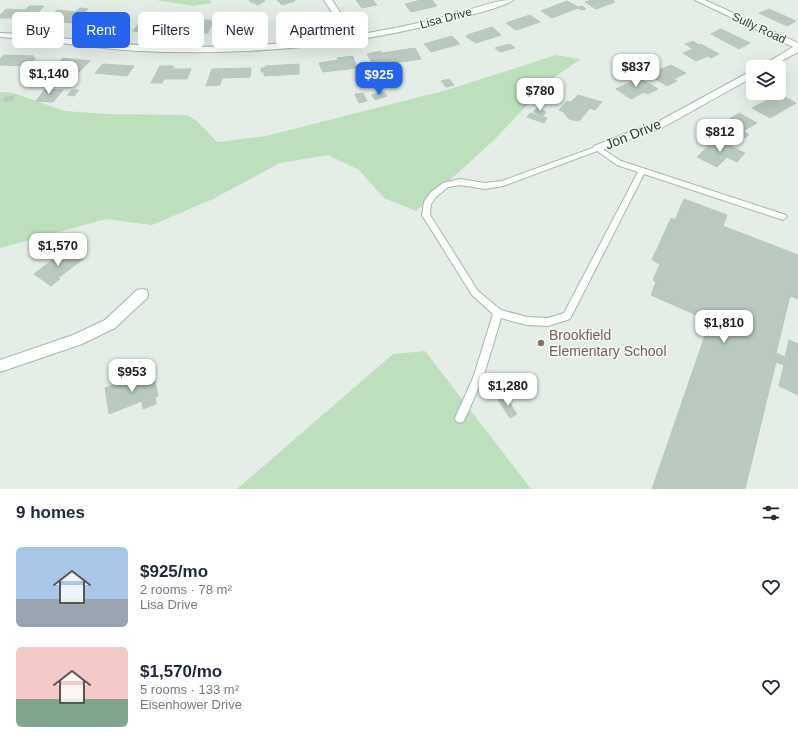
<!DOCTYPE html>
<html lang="en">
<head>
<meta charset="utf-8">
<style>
  body { margin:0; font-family:Helvetica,sans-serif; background:#f2f2f3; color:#1f2937; height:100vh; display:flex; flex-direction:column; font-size:15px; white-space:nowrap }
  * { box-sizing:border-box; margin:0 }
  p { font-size:13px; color:#747a83 }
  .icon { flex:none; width:22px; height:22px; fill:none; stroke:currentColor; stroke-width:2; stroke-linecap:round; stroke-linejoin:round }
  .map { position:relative; height:489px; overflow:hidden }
  .drawer { display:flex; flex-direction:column; background:#fff; flex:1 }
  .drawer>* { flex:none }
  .hud { position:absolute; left:12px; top:12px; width:400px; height:36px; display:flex; gap:8px }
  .buttons { position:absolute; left:746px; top:60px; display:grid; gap:8px }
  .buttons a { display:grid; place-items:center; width:40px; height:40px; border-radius:6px; background:#fff; box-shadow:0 4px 16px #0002; font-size:20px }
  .price { position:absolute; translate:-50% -34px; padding:0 9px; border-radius:8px; background:#fff; color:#222; font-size:13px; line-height:26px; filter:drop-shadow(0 1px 2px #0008) }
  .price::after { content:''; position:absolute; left:50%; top:24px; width:12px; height:9px; margin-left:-6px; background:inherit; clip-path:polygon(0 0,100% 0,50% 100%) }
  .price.active { background:#2563eb; color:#fff }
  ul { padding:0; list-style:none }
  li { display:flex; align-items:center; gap:12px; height:100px; padding:0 16px }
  li span { display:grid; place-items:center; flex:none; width:112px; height:80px; border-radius:6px; color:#555 }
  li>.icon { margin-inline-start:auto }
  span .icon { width:48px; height:48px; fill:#fffc; stroke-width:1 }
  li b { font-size:17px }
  h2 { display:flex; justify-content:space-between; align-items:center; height:48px; padding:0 16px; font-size:17px }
  .chip { padding:0 14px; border-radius:6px; background:#fff; box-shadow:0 4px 16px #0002; font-size:14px; line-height:36px }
  .chip.active { background:#2563eb; color:#fff }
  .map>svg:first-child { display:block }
</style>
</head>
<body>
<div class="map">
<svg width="798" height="489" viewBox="0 0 798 489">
  <rect width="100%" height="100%" fill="#e4eee7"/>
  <path fill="#bddfbd" d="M156 0H210L212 3 194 6Z
    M556 55 581 59 553 78 494 140 416 211 384 198 359 170 328 155 280 163 213 199 152 225 106 219 0 248V92L13 93 65 111 106 114 187 115 198 122 217 142 266 136 447 90Z
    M425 351 531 489H237L393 354Z"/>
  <path fill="#b9c9bf" stroke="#b6c8bc" d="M251 0H262L265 1 258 5 249 1Z
    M277 0H294L295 1 282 5Z
    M356 0H373L377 5 362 8Z
    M421 0H432L437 6 411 12 405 4Z
    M591 0H614L613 1 615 2 596 9 585 2Z
    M567 1 578 7 582 6 586 9 582 10 578 8 552 18 541 11Z
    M29 6H44L30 21H16L18 18H0V15L6 9 25 10Z
    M80 8 88 9 73 23 61 22 63 20 48 18 57 10 75 12Z
    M769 9 796 21 787 26 759 13Z
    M101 13 111 14 109 16 118 17 116 19 130 20 123 28 88 25Z
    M283 13H303L302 20H298L296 28H279Z
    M530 15 540 22 516 30 506 23Z
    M185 20H210L209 21H213L208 33 176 32 182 21Z
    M140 22 168 24 161 33 133 31Z
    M256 23 254 32 223 33 226 24Z
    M492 27 501 35 476 43 466 37 469 36 467 35Z
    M721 29 750 43 739 49 711 34Z
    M452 36 460 44 431 52 424 44Z
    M693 41 699 45 701 44 719 54 711 58 708 56 696 61 683 53 693 49 685 44Z
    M510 44 515 48 500 52 495 48Z
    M415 48 421 59 374 66 367 54 381 51 382 53Z
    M4 55 34 56 33 58H36L30 64 26 66 0 65V59Z
    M353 56 357 68 323 72 319 63 338 60 337 58Z
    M63 58 90 61 76 75 39 71 40 70 37 69 44 62H59Z
    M103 64 134 66 127 76 95 73Z
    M299 64V74L264 76V72H261V68H265V66Z
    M671 65 686 73 674 79 677 81 667 86 642 71 650 67 657 71Z
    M160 66H174L172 69H191L187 79H164L162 83H151Z
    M251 68 250 77 222 78 220 85 206 86 212 69Z
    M639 78 658 89 648 94 644 92 631 99 616 89Z
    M449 79 454 85 446 87 441 81Z
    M45 89 63 90 53 102 36 101Z
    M72 90H79L74 96 67 95Z
    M384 92 387 96 375 100 372 95Z
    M363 93 367 101 359 103 355 94Z
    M779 94 796 103 770 118 752 108Z
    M578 95 602 102 595 110 590 108 580 120 577 121 569 119 564 113V112L559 110 567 101 571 102Z
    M13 96 14 100 5 102 4 98Z
    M537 108 546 112 543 116 533 112Z
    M530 113 547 118 544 123 527 117Z
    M739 113 757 123 743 131 749 135 742 139 718 126Z
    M716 139 745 153 737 162 727 157 717 167 697 157Z
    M684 199 727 215 723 226 798 255V299L790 296 776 353 785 357 789 340 798 344V395L779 386 784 365 776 362 745 489H652L710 321 651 295 656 282 653 280 660 264 652 260 671 218 675 220Z
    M67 249 83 259 58 278 60 279 51 286 34 274Z
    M153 371 158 396 155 397 156 404 143 409 142 401 109 414 105 388Z
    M505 396 517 414 510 418 498 400Z"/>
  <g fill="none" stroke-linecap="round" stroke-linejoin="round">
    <defs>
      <path id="lane" d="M598 146 621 161 786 215 787 217 783 220 644 174 570 319 548 326 527 325 501 318 483 378 464 421 460 423 456 421 455 418 473 378 493 314 472 295 422 215 424 202 430 193 443 183 460 179 485 183 502 181ZM597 151 617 165 638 172 564 313 548 318 527 317 501 310 478 291 430 215 431 204 436 197 448 187 460 185 485 189 503 186Z"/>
      <path id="street" d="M324 0H332L342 15 350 36C387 30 423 23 459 13 477 8 494 0 513 0 506 7 459 18 447 21 347 47 242 56 138 51 92 48 46 40 0 37V33C47 35 93 43 139 45 207 49 275 46 342 37L334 15Z
        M695 0H705L798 43V52L770 67H760L793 47Z
        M753 70V77L660 129 645 133 602 150H594L593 148 594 146 637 129 652 125Z
        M142 289 147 290 148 294 147 298 115 328 82 344 0 372V360L73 335 105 320 137 290Z"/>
    </defs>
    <use href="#lane" stroke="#a6b6ad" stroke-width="2"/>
    <use href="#street" stroke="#a6b6ad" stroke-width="2"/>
    <use href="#lane" fill="#fff" fill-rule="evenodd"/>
    <use href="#street" fill="#fff" fill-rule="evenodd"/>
  </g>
  <circle fill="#8d6e63" stroke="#f5faf6" stroke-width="1.5" cx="541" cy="343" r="4"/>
  <g text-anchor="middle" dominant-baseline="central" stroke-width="3" stroke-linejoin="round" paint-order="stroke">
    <g font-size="12" fill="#234031" stroke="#f5faf6">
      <text transform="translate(446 18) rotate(-15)">Lisa Drive</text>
      <text transform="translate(759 28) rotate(25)">Sully Road</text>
    </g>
    <g font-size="14" fill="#234031" stroke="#f5faf6">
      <text transform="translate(633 134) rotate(-22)">Jon Drive</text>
    </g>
    <g font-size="14" fill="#785e54" stroke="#f5faf6" text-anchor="start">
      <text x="549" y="335">Brookfield<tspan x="549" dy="16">Elementary School</tspan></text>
    </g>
  </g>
</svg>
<div class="buttons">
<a><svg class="icon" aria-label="layers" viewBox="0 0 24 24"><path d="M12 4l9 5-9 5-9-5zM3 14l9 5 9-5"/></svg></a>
</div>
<b class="price" style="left:636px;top:88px">$837</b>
<b class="price" style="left:49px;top:95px">$1,140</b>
<b class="price active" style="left:379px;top:96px">$925</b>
<b class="price" style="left:540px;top:112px">$780</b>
<b class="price" style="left:720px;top:153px">$812</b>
<b class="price" style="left:58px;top:267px">$1,570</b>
<b class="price" style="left:724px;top:344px">$1,810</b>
<b class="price" style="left:132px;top:393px">$953</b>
<b class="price" style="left:508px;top:407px">$1,280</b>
<div class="hud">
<a class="chip">Buy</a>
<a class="chip active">Rent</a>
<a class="chip">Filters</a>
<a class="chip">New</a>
<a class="chip">Apartment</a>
</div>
</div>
<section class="drawer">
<h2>9 homes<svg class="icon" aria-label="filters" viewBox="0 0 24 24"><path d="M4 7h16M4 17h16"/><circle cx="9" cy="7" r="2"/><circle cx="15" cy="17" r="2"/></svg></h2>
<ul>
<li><span style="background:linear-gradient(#a9c7e8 65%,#9aa5b1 0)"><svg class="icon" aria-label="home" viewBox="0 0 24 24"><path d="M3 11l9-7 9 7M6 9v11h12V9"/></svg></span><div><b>$925/mo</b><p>2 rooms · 78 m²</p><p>Lisa Drive</p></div><svg class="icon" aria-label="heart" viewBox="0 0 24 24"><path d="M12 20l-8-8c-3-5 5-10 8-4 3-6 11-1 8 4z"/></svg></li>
<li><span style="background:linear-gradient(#f6c9c9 65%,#7fa58c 0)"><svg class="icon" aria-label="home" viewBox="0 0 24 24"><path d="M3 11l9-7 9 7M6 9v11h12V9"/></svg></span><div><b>$1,570/mo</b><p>5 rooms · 133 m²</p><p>Eisenhower Drive</p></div><svg class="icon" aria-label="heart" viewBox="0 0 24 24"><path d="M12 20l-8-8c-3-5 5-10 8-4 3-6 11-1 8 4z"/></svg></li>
</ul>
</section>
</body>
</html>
